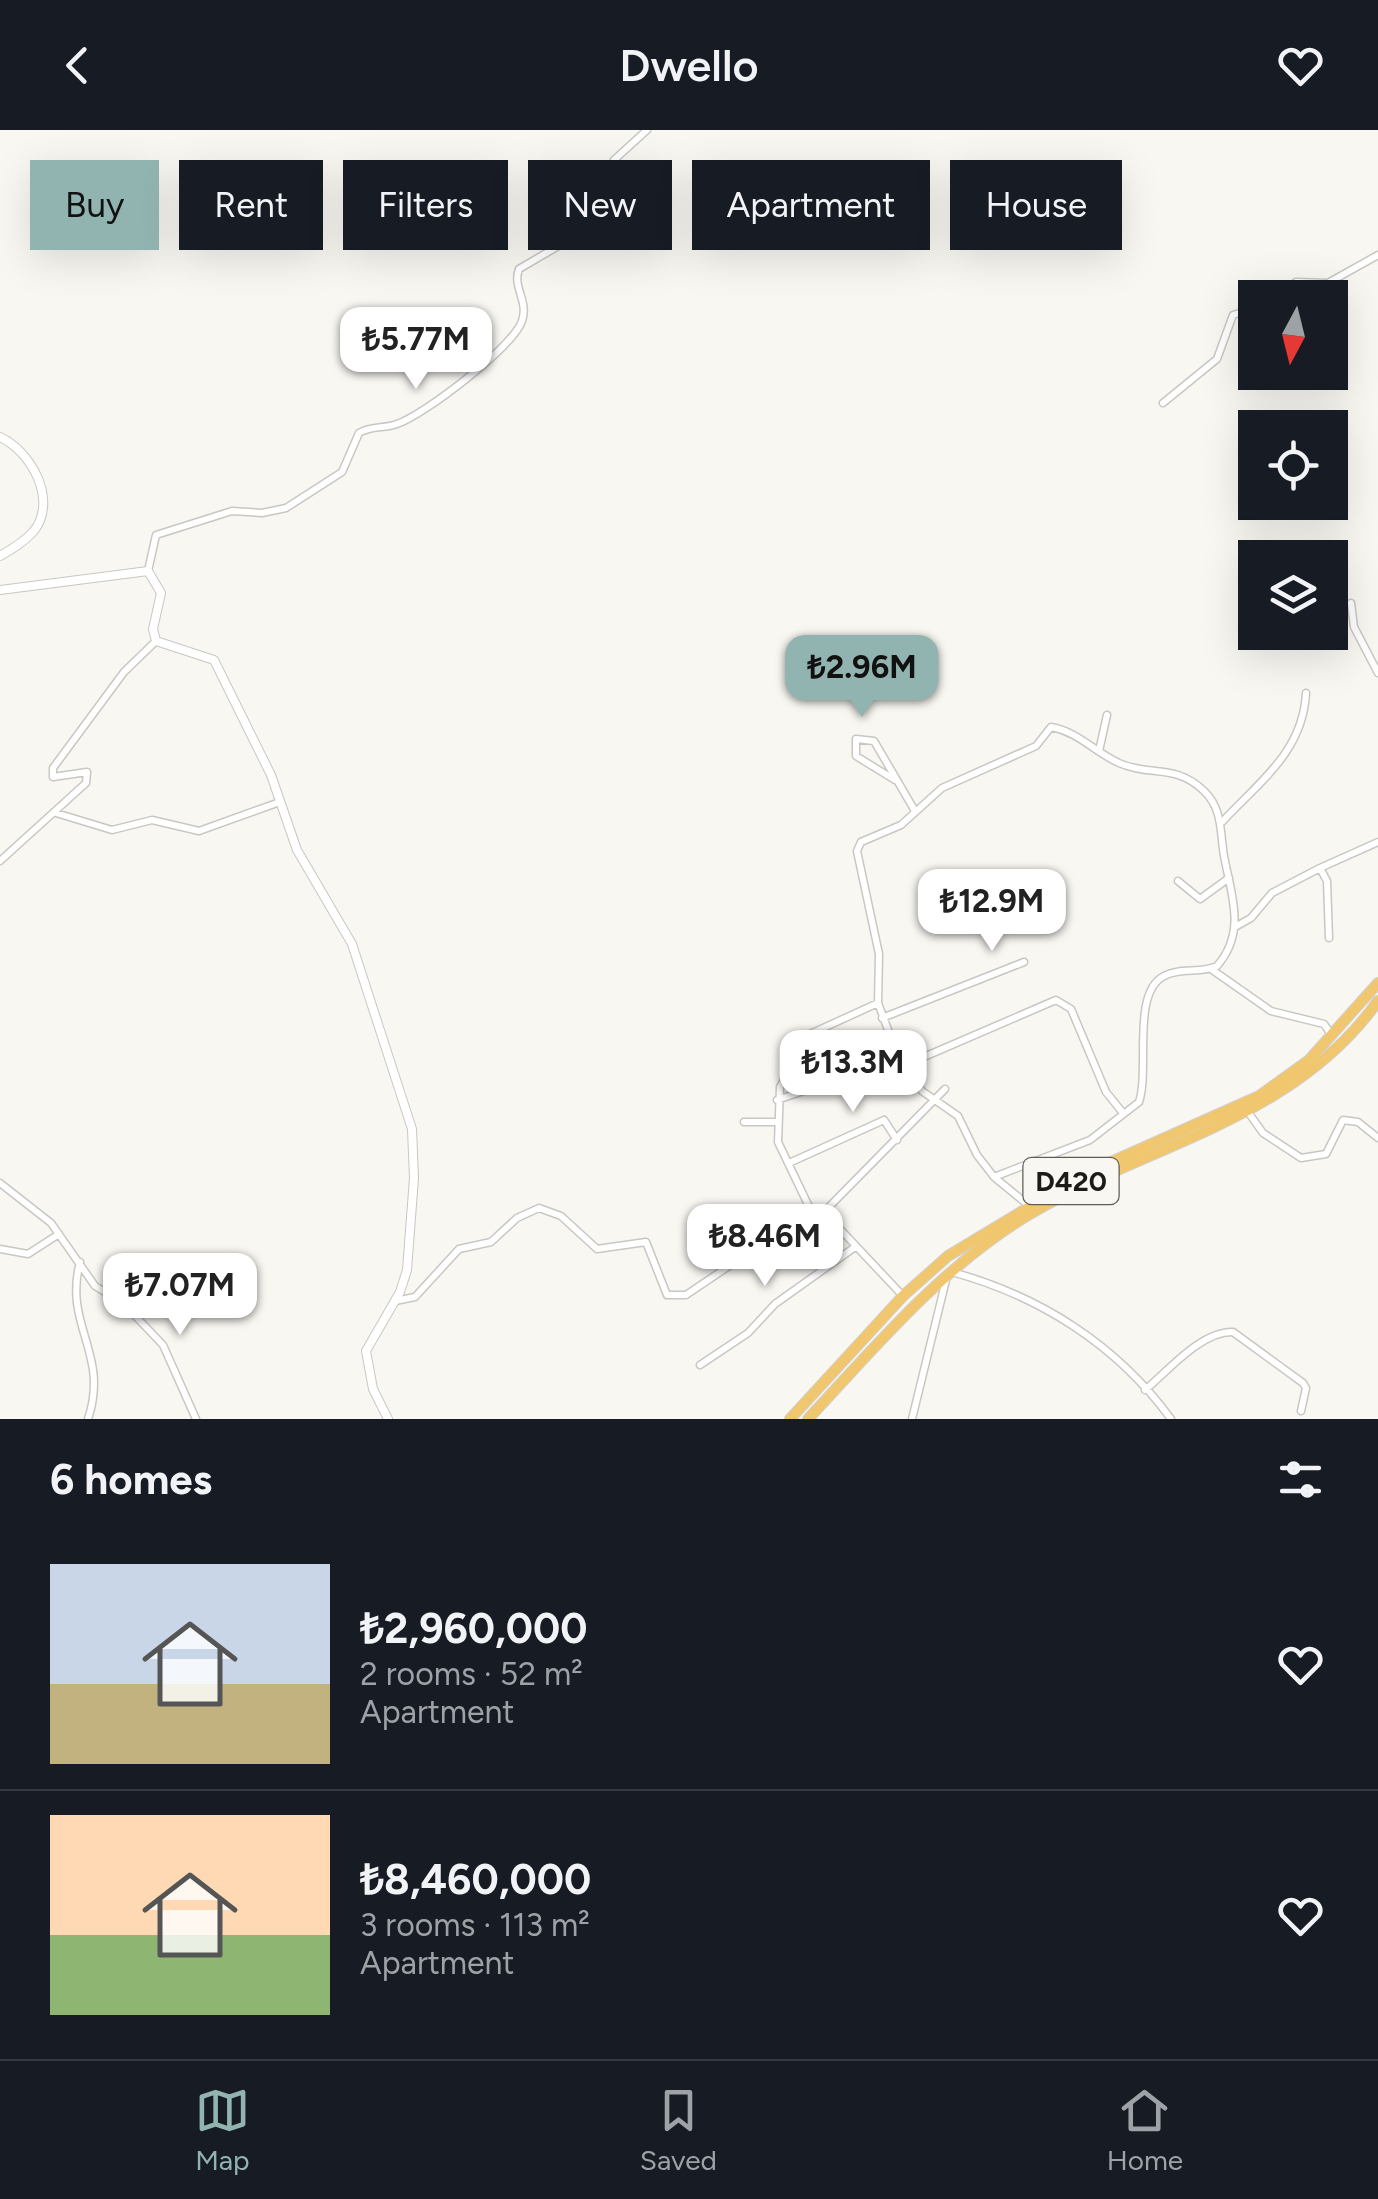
<!DOCTYPE html>
<html lang="en">
<head>
<meta charset="utf-8">
<style>
  body { margin:0; font-family:Figtree,sans-serif; background:#20242c; color:#f1f3f6; height:100vh; display:flex; flex-direction:column; font-size:38px; white-space:nowrap }
  * { box-sizing:border-box; margin:0 }
  p { font-size:32px; color:#9ea1a6 }
  .icon { flex:none; width:55px; height:55px; fill:none; stroke:currentColor; stroke-width:2; stroke-linecap:round; stroke-linejoin:round }
  .map { position:relative; height:1289px; overflow:hidden }
  .sheet { display:flex; flex-direction:column; background:#171b24; flex:1 }
  .sheet>* { flex:none }
  .hud { position:absolute; left:30px; top:30px; width:1320px; height:90px; display:flex; gap:20px }
  .needle { width:65px; rotate:187deg }
  .controls { position:absolute; left:1238px; top:150px; display:grid; gap:20px }
  .controls a { display:grid; place-items:center; width:110px; height:110px; border-radius:0px; background:#171b24; box-shadow:0 10px 40px #0002; font-size:50px }
  .price { position:absolute; translate:-50% -85px; padding:0 22px; border-radius:20px; background:#fff; color:#222; font-size:32px; line-height:65px; filter:drop-shadow(0 2px 5px #0008) }
  .price::after { content:''; position:absolute; left:50%; top:60px; width:30px; height:22px; margin-left:-15px; background:inherit; clip-path:polygon(0 0,100% 0,50% 100%) }
  .price.selected { background:#92b4b0; color:#111 }
  ul { padding:0; list-style:none }
  li { display:flex; align-items:center; gap:30px; height:250px; padding:0 50px }
  li+li { border-top:2px solid #363941 }
  li span { display:grid; place-items:center; flex:none; width:280px; height:200px; border-radius:0px; color:#555 }
  li>.icon { margin-inline-start:auto }
  span .icon { width:120px; height:120px; fill:#fffc; stroke-width:1 }
  li b { font-size:42px }
  h2 { display:flex; justify-content:space-between; align-items:center; height:120px; padding:0 50px; font-size:42px }
  .pill { padding:0 35px; border-radius:0px; background:#171b24; box-shadow:0 10px 40px #0002; font-size:35px; line-height:90px }
  .pill.selected { background:#92b4b0; color:#111 }
  header { display:flex; justify-content:space-between; align-items:center; height:130px; padding:0 50px; background:#171b24; font-size:45px; font-weight:600 }
  .dock { display:flex; justify-content:space-around; align-items:center; height:140px; border-top:2px solid #363941; background:#171b24; font-size:28px; color:#9ea1a6 }
  .dock a { display:grid; justify-items:center; gap:5px }
  .dock .selected { color:#92b4b0 }
  .map>svg:first-child { display:block }
</style>
</head>
<body>
<header><svg class="icon" aria-label="back" viewBox="0 0 24 24"><path d="M15 5l-7 7 7 7"/></svg>Dwello<svg class="icon" aria-label="heart" viewBox="0 0 24 24"><path d="M12 20l-8-8c-3-5 5-10 8-4 3-6 11-1 8 4z"/></svg></header>
<div class="map">
<svg width="1378" height="1289" viewBox="0 0 1378 1289">
  <rect width="100%" height="100%" fill="#f9f7f2"/>
  <g fill="none" stroke-linecap="round" stroke-linejoin="round">
    <defs>
      <path id="minor" d="M1277 168 1296 152 1328 153 1378 125
        M1163 273 1217 229 1233 185 1255 178
        M148 441 156 405 232 381 262 383 286 378 342 342 359 303C372 295 384 299 397 294 424 285 513 217 522 191 529 171 512 157 519 139L577 105 614 30 647 0
        M1351 473 1354 497 1378 543
        M1099 621 1107 585
        M895 650 856 626V609L874 611 915 681
        M56 683 112 700 152 690 199 701 277 673
        M1222 692C1259 652 1303 622 1306 563
        M0 731 86 653 87 642 53 647V638L124 542 156 511
        M1320 738 1378 712
        M1178 751 1200 769 1229 748
        M1235 797 1251 788 1272 763 1320 738 1327 751 1329 808
        M1211 839 1271 881 1324 894 1332 906
        M882 888 1024 832
        M777 970 857 943 903 936 1056 870 1071 879 1106 962 1123 983
        M1248 982 1263 1003 1301 1028 1326 1024 1343 990 1358 992 1378 1008
        M744 992H776
        M789 1033 884 990 897 1010
        M994 1047 1090 1010 1139 972C1150 939 1131 863 1164 846 1181 837 1201 844 1217 836 1247 802 1231 764 1224 726 1220 703 1223 679 1204 661 1175 633 1150 647 1119 633 1094 622 1079 602 1051 597L1036 616 942 658 901 695 861 712 857 721 879 824 878 873 897 924 922 961 958 986 977 1025 994 1047 1027 1074
        M0 1053 51 1093 95 1156 123 1173 163 1215 196 1289
        M824 1082 903 1166
        M813 1085 778 1012 780 957 810 904 878 873
        M0 1119 28 1124 59 1104
        M80 1132C63 1196 110 1223 88 1289
        M952 1142C1040 1166 1117 1215 1171 1289
        M395 1171 415 1167 459 1119 491 1112 517 1088 539 1078 561 1086 597 1119 646 1112 667 1165H686L778 1103 824 1082 945 959
        M700 1235 748 1203 775 1174 855 1117
        M1145 1260C1168 1241 1201 1201 1233 1202L1303 1253 1306 1258 1301 1281
        M912 1289 946 1150"/>
      <path id="tertiary" d="M0 307C31 321 59 371 33 402 24 412 12 419 0 426
        M0 460 148 441 161 463 153 499 156 511 214 530 271 645 297 720 352 814 412 999 414 1048 407 1140 400 1162 366 1221 373 1259 388 1289"/>
      <path id="trunk" d="M790 1289 903 1166 948 1126 1084 1044 1259 966 1309 930 1378 853
        M808 1289C876 1216 939 1140 1025 1087 1145 1014 1292 992 1378 871"/>
    </defs>
    <use href="#minor" stroke="#c8c7c2" stroke-width="9"/>
    <use href="#tertiary" stroke="#c8c7c2" stroke-width="10"/>
    <use href="#trunk" stroke="#d2d1d1" stroke-width="12"/>
    <use href="#minor" stroke="#fff" stroke-width="6"/>
    <use href="#tertiary" stroke="#fff" stroke-width="8"/>
    <use href="#trunk" stroke="#f0c76f" stroke-width="10"/>
  </g>
  <g text-anchor="middle" dominant-baseline="central" stroke-width="8" stroke-linejoin="round" paint-order="stroke">
    <rect fill="#f9f7f2" stroke="#5e5d5a" stroke-width="2.5" x="1023.5" y="1028" width="95" height="46" rx="8"/>
    <g font-size="28" font-weight="bold" fill="#1c1b19">
      <text x="1071" y="1051">D420</text>
    </g>
  </g>
</svg>
<div class="controls">
<a><svg class="needle" viewBox="-14 -14 28 28"><path d="M0-13l5 13h-10z" fill="#e53935"/><path d="M0 13l5-13h-10z" fill="#9ea1a6"/></svg></a>
<a><svg class="icon" aria-label="locate" viewBox="0 0 24 24"><circle cx="12" cy="12" r="6"/><path d="M12 2v4M12 18v4M2 12h4M18 12h4"/></svg></a>
<a><svg class="icon" aria-label="layers" viewBox="0 0 24 24"><path d="M12 4l9 5-9 5-9-5zM3 14l9 5 9-5"/></svg></a>
</div>
<b class="price" style="left:416px;top:262px">₺5.77M</b>
<b class="price selected" style="left:862px;top:590px">₺2.96M</b>
<b class="price" style="left:992px;top:824px">₺12.9M</b>
<b class="price" style="left:853px;top:985px">₺13.3M</b>
<b class="price" style="left:765px;top:1159px">₺8.46M</b>
<b class="price" style="left:180px;top:1208px">₺7.07M</b>
<div class="hud">
<a class="pill selected">Buy</a>
<a class="pill">Rent</a>
<a class="pill">Filters</a>
<a class="pill">New</a>
<a class="pill">Apartment</a>
<a class="pill">House</a>
</div>
</div>
<section class="sheet">
<h2>6 homes<svg class="icon" aria-label="filters" viewBox="0 0 24 24"><path d="M4 7h16M4 17h16"/><circle cx="9" cy="7" r="2"/><circle cx="15" cy="17" r="2"/></svg></h2>
<ul>
<li><span style="background:linear-gradient(#c9d6e8 60%,#c2b280 0)"><svg class="icon" aria-label="home" viewBox="0 0 24 24"><path d="M3 11l9-7 9 7M6 9v11h12V9"/></svg></span><div><b>₺2,960,000</b><p>2 rooms · 52 m²</p><p>Apartment</p></div><svg class="icon" aria-label="heart" viewBox="0 0 24 24"><path d="M12 20l-8-8c-3-5 5-10 8-4 3-6 11-1 8 4z"/></svg></li>
<li><span style="background:linear-gradient(#ffd9b3 60%,#8fb573 0)"><svg class="icon" aria-label="home" viewBox="0 0 24 24"><path d="M3 11l9-7 9 7M6 9v11h12V9"/></svg></span><div><b>₺8,460,000</b><p>3 rooms · 113 m²</p><p>Apartment</p></div><svg class="icon" aria-label="heart" viewBox="0 0 24 24"><path d="M12 20l-8-8c-3-5 5-10 8-4 3-6 11-1 8 4z"/></svg></li>
</ul>
</section>
<nav class="dock">
<a class="selected"><svg class="icon" aria-label="map" viewBox="0 0 24 24"><path d="M3 6l6-2 6 2 6-2v14l-6 2-6-2-6 2zM9 4v14M15 6v14"/></svg>Map</a>
<a><svg class="icon" aria-label="saved" viewBox="0 0 24 24"><path d="M7 4h10v16l-5-4-5 4z"/></svg>Saved</a>
<a><svg class="icon" aria-label="home" viewBox="0 0 24 24"><path d="M3 11l9-7 9 7M6 9v11h12V9"/></svg>Home</a>
</nav>
</body>
</html>
